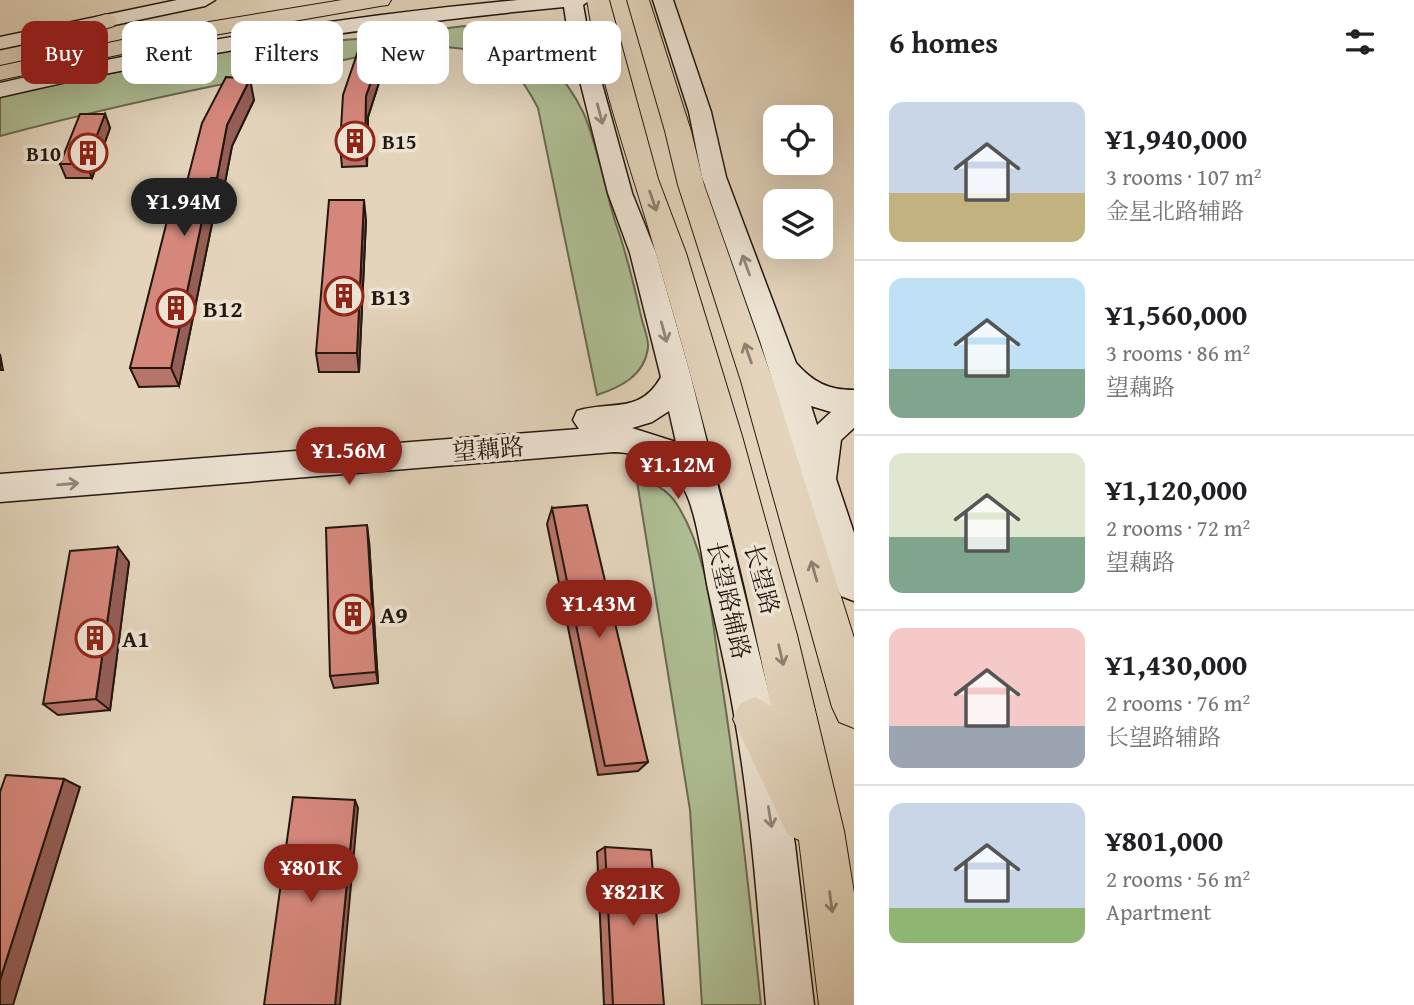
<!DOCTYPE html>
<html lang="en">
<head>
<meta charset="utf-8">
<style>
  body { margin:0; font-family:"Gentium Book Plus","Noto Serif SC",serif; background:#f2f2f2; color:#202124; height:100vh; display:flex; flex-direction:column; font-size:26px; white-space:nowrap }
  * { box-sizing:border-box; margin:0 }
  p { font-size:23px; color:#757577 }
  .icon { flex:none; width:38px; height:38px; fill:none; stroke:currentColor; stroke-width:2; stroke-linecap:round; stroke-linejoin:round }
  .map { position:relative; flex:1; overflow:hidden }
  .side { display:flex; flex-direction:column; background:#fff; width:560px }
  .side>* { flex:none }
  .hud { position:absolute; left:21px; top:21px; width:665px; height:63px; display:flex; gap:14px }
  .controls { position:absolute; left:763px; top:105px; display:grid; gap:14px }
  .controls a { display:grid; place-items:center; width:70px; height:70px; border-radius:14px; background:#fff; box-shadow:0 7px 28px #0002; font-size:35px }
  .price { position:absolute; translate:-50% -60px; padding:0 16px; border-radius:24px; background:#8f2418; color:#fff; font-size:23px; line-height:46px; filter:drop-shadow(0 2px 4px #0008) }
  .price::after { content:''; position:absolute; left:50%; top:42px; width:21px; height:16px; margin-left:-10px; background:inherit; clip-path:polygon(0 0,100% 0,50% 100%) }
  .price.selected { background:#222; color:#fff }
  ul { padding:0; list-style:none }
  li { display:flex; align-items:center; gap:21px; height:175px; padding:0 35px }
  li+li { border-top:2px solid #e0e0e0 }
  li span { display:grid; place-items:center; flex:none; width:196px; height:140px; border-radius:14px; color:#555 }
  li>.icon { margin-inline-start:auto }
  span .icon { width:84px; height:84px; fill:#fffc; stroke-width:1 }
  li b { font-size:30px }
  h2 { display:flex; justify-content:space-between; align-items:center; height:84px; padding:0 35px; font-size:30px }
  .chip { padding:0 24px; border-radius:14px; background:#fff; box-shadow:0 7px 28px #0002; font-size:24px; line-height:63px }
  .chip.selected { background:#8f2418; color:#fff }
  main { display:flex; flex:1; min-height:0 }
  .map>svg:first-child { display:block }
</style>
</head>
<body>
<main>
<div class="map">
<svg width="854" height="1005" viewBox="0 0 854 1005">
  <rect width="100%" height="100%" fill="#e3d4bb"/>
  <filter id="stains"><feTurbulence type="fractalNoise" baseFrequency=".00286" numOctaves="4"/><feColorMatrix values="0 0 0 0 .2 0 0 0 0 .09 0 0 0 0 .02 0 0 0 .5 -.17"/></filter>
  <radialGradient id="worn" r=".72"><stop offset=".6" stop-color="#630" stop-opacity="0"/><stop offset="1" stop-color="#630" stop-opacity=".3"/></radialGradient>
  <path fill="#aebe94" stroke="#686a52" stroke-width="2" d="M464 26C519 33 558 61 583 112 597 142 605 191 616 224 627 255 634 285 641 316 643 326 649 338 648 348 644 376 621 387 597 395L538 108C524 81 510 60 479 52 423 38 361 57 306 68 203 87 101 109 0 136V96L195 56 263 46 370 38Z
    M636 475C652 482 669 490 678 506 707 553 711 612 719 665 737 778 749 891 761 1005H702L690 810Z"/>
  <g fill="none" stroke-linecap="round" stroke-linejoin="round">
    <defs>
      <path id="secondary" d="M177 0H215L205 6 0 49V37Z
        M518 0H590L583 5 588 33 632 193 656 253 691 377 774 714 795 845 814 1005H766C758 908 751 810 734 714 727 672 717 630 708 589 703 563 696 506 682 486 665 462 642 453 614 452L0 502V474L579 429 573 420 577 411C611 400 640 415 661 377L630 253 608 193 568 33 564 7C374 25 186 53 0 97V83C171 44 343 16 518 0ZM669 411 676 442 632 428 652 422Z
        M653 0H673L711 112 726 177 796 363C813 382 828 390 854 390V428L841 440 836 479 854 533V601L841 596 836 585 760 341 702 177 689 112ZM811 406 831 412 817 425Z"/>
      <path id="primary" d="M342 0H391L388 5 380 6 197 38 0 80V66L197 24Z
        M587 0H609L658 179 686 253 742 436 797 635 844 831 854 893V1005H819L799 840 788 835 733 719 740 704 755 697 771 706C740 554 700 405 657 257 633 172 601 88 587 0Z
        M627 0H649L691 131 704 185 773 381 854 638V728L839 722 832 707 741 381 678 185 665 131Z
        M106 14 114 16 117 21 114 26 34 51 26 49 23 44 26 39Z"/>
    </defs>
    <use href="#secondary" stroke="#23170f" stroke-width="3"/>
    <use href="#primary" stroke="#23170f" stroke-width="2"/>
    <use href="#secondary" fill="#ede3d3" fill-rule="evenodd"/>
    <use href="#primary" fill="#e3d4bb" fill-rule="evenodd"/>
  </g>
  <path fill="#b7746a" stroke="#23170f" stroke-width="2" d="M381 53 382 73 368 117 367 166 342 167 340 146Z
    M254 100 232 146 222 198 217 199 179 386 139 387 130 368 180 209Z
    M105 114 110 128 92 178H66L60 164Z
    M366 220 359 372H319L316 353Z
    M552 508 648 762 638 771 598 775 547 524Z
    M369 541 378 683 334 688 330 676Z
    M129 562 110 710 58 715 43 704Z
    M605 847 664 1005H604L597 852Z"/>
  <path fill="#955e56" stroke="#23170f" stroke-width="2" d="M381 53 382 73 368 117 367 166 365 146 366 96Z
    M250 79 254 100 232 146 222 198 217 178 227 125Z
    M105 114 110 128 92 178 86 164Z
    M211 178 217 199 179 386 171 368Z
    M364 200 366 220 359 372 357 353Z
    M0 354 3 370H0Z
    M367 525 369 541 378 683 376 672Z
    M118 547 129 562 110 710 96 699Z
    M64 779 80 787 13 1005H0V980Z
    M355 800 358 808 340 1005H335Z"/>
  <path fill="#d5877b" stroke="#23170f" stroke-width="2" d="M358 51 381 53 366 96 365 146H340L343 95Z
    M226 77 250 79 227 125 217 178H211L171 368H130L170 209H180L202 123Z
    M80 114H105L86 164H60Z
    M329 200H364L357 353H316Z
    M587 505 648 762 605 766 552 508Z
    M367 525 376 672 330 676 326 528Z
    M118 547 96 699 43 704 70 551Z
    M6 775 64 779 0 980V792Z
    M293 797 355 800 335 1005H264Z
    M605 847 651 850 664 1005H613Z"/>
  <defs><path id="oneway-shaft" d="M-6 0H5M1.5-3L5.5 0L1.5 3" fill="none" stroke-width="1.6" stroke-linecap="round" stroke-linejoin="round" transform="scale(1.75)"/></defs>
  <g stroke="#92877b">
    <use href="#oneway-shaft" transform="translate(600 114) rotate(75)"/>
    <use href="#oneway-shaft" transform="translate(746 265) rotate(-110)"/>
    <use href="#oneway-shaft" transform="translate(664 332) rotate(75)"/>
    <use href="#oneway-shaft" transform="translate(68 484) rotate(-5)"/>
    <use href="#oneway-shaft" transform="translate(770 817) rotate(81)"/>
  </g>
  <g stroke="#8d7f6e">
    <use href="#oneway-shaft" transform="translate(653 201) rotate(71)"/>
    <use href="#oneway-shaft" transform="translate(748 353) rotate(-109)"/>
    <use href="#oneway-shaft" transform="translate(814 571) rotate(-106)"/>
    <use href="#oneway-shaft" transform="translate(781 655) rotate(77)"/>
    <use href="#oneway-shaft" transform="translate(831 902) rotate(82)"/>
  </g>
  <defs>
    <symbol id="building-ring" viewBox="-11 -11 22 22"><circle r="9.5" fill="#ede3d3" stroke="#8f2418" stroke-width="1.5"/><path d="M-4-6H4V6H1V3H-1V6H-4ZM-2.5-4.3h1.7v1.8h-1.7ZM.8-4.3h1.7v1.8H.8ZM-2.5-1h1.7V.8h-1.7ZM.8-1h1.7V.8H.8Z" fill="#8f2418"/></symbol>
  </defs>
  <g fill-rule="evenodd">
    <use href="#building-ring" x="333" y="119" width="44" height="44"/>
    <use href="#building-ring" x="66" y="131" width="44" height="44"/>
    <use href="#building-ring" x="322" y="274" width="44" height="44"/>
    <use href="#building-ring" x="154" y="286" width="44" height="44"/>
    <use href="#building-ring" x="331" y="592" width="44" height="44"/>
    <use href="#building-ring" x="73" y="616" width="44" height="44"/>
  </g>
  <g text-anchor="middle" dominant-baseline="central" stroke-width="7" stroke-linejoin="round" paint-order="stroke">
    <g font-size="21" font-weight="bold" fill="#23170f" stroke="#ede3d3" text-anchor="start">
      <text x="382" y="141">B15</text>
      <text x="61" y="153" text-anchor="end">B10</text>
    </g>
    <g font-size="24" font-weight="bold" fill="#23170f" stroke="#ede3d3" text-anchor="start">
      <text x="371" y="296">B13</text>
      <text x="203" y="308">B12</text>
      <text x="380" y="614">A9</text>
      <text x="122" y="638">A1</text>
    </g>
    <g font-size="24" fill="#23170f" stroke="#ede3d3">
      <text transform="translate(488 449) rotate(-5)">望藕路</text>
      <text transform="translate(762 579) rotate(75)">长望路</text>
      <text transform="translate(729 600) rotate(77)">长望路辅路</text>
    </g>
  </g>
  <rect width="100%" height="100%" filter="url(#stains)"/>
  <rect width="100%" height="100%" fill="url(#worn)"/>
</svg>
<div class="controls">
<a><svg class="icon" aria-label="locate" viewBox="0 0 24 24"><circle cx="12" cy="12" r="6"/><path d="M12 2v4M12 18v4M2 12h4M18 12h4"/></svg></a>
<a><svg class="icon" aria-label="layers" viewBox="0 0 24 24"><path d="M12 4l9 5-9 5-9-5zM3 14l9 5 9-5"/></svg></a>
</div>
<b class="price selected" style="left:184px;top:238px">¥1.94M</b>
<b class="price" style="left:349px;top:487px">¥1.56M</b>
<b class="price" style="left:678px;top:501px">¥1.12M</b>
<b class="price" style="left:599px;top:640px">¥1.43M</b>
<b class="price" style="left:311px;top:904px">¥801K</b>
<b class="price" style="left:633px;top:928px">¥821K</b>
<div class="hud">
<a class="chip selected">Buy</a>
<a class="chip">Rent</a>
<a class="chip">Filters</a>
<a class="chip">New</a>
<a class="chip">Apartment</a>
</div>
</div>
<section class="side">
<h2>6 homes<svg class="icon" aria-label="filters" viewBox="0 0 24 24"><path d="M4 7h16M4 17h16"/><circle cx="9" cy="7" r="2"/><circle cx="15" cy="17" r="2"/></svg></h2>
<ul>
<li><span style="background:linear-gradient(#c9d6e8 65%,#c2b280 0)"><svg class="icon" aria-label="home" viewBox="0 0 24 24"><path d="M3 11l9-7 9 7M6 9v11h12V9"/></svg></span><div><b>¥1,940,000</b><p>3 rooms · 107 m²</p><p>金星北路辅路</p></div></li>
<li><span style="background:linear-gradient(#bfe0f5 65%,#7fa58c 0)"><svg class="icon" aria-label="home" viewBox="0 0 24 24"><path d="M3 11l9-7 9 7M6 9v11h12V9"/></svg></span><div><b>¥1,560,000</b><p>3 rooms · 86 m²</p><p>望藕路</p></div></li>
<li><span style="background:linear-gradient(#dfe7d0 60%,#7fa58c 0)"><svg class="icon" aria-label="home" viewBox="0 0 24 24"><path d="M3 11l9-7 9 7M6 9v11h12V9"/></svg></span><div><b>¥1,120,000</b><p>2 rooms · 72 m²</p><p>望藕路</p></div></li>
<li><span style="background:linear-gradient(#f6c9c9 70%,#9aa5b1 0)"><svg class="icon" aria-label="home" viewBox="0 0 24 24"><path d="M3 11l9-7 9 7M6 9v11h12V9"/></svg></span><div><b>¥1,430,000</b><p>2 rooms · 76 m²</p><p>长望路辅路</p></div></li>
<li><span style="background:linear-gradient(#c9d6e8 75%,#8fb573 0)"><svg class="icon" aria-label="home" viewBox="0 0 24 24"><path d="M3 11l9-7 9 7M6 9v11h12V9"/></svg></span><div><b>¥801,000</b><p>2 rooms · 56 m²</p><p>Apartment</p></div></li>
</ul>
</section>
</main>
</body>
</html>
